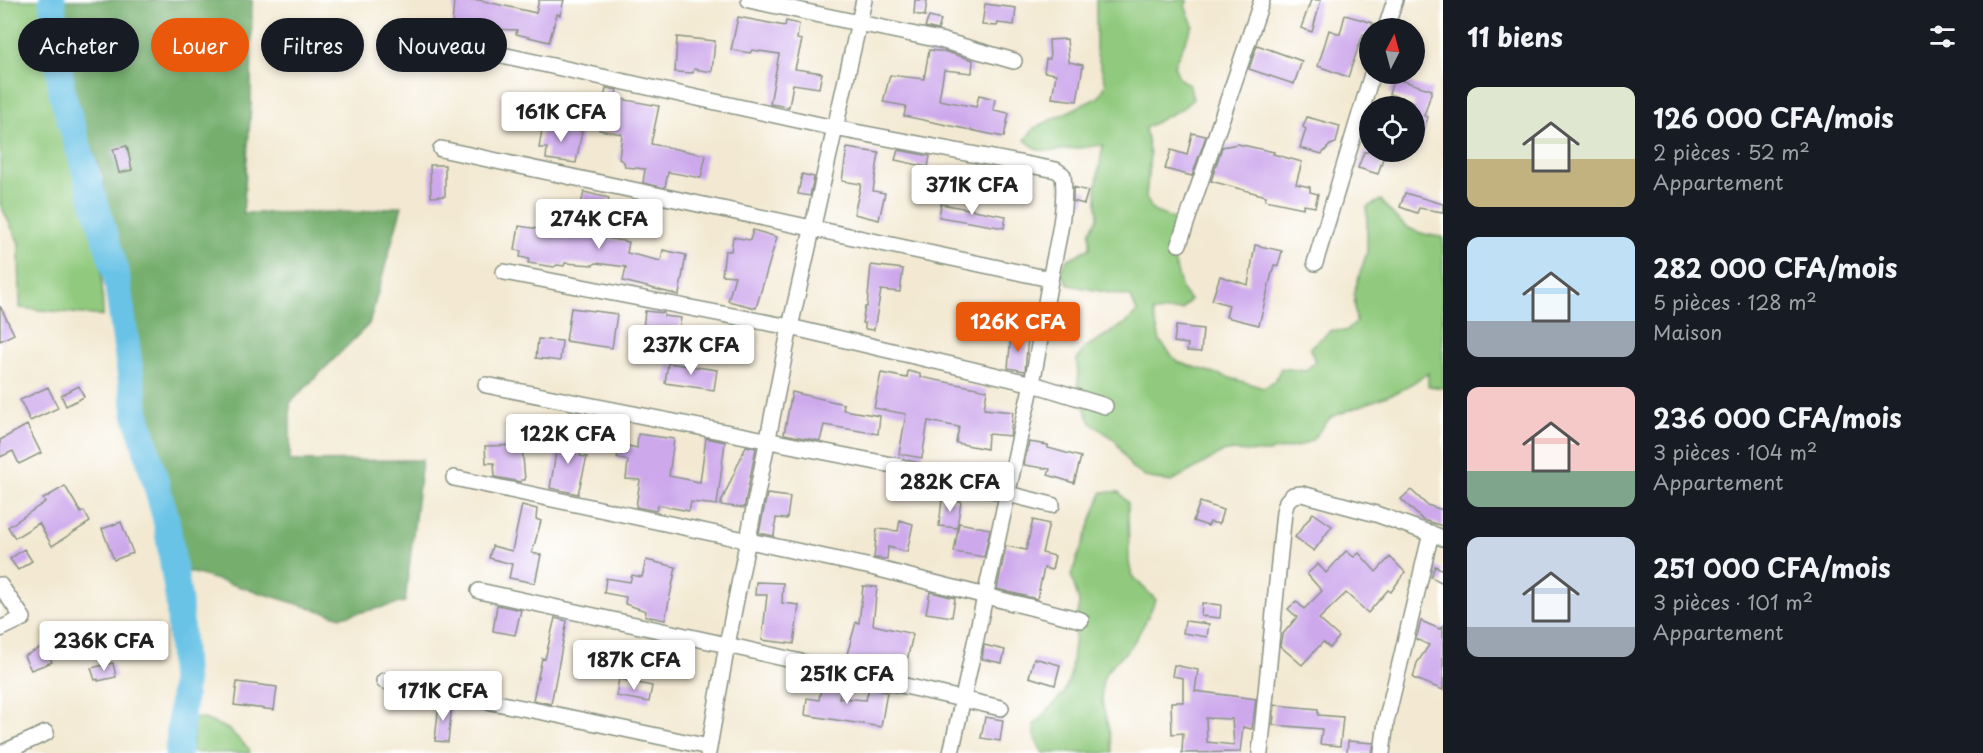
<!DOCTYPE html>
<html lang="fr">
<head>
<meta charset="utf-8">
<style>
  body { margin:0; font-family:"Playpen Sans",sans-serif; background:#242831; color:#f1f3f6; height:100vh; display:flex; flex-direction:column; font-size:22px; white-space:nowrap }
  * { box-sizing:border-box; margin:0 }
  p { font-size:20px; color:#9ea1a6 }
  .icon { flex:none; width:33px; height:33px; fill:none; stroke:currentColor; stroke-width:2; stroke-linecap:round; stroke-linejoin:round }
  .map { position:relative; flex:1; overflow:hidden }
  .details { display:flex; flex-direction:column; background:#171b24; width:540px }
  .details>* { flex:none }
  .guide { position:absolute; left:18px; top:18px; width:570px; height:54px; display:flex; gap:12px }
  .needle { width:39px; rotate:6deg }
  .controls { position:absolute; left:1359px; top:18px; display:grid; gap:12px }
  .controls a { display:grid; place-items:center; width:66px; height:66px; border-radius:50%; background:#171b24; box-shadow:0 3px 9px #0003; font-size:30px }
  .price { position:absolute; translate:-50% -51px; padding:0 14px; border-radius:6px; background:#fff; color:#222; font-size:20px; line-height:39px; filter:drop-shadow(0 2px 3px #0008) }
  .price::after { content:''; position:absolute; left:50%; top:36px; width:18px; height:14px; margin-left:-9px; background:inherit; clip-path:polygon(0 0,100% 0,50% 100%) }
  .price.on { background:#ea580c; color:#fff }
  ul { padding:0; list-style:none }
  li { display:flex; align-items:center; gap:18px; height:150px; padding:0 24px }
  li span { display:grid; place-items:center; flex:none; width:168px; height:120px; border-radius:12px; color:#555 }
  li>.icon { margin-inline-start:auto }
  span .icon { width:72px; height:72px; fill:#fffc; stroke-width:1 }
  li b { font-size:26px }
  h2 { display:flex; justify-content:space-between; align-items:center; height:72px; padding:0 24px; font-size:26px }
  .chip { padding:0 21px; border-radius:27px; background:#171b24; box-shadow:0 3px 9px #0003; font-size:21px; line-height:54px }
  .chip.on { background:#ea580c; color:#fff }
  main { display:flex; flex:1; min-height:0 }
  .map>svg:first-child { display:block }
</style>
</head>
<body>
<main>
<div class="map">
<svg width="1443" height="753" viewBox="0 0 1443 753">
  <rect width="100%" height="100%" fill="#fff"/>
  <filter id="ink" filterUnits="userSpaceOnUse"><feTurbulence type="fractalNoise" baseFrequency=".0167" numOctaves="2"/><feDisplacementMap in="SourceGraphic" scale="12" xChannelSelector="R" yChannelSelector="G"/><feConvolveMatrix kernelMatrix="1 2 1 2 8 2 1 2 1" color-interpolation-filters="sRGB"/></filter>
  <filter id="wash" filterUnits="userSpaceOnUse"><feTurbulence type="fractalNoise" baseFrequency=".008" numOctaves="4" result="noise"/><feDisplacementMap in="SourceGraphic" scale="24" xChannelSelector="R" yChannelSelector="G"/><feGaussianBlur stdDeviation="1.35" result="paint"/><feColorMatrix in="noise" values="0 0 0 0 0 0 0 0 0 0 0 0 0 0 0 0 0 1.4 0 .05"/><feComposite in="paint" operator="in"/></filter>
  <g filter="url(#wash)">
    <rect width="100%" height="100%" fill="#f3e9d2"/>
    <path fill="#91ca7e" stroke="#588459" stroke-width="1.5" d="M0 0H46L51 63 101 252 103 316 20 308 19 243 0 204Z
      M1096 0H1188L1185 6 1193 25 1174 65 1179 78 1190 86 1193 99 1183 108 1145 128 1150 155 1146 197 1153 211 1179 221 1183 233 1174 260 1182 290 1190 300 1182 310 1153 312 1160 341 1177 362 1264 388 1275 381 1281 368 1305 371 1315 362 1310 348 1331 330 1345 331 1356 323 1354 292 1367 252V207L1381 200C1400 225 1410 234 1443 237V388L1428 386V373L1400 391 1331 417 1312 440 1300 446 1267 452 1225 451 1171 482 1145 477 1131 467 1115 440 1091 423 1079 396 1077 360 1084 348 1126 323 1137 312 1131 297 1069 285 1061 273 1065 261 1090 248V231L1098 218 1096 188 1103 145 1054 151 1038 150 1025 140 1034 128 1099 97 1106 84 1096 51Z
      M1102 492H1119L1128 503 1129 563 1132 576 1156 600C1148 615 1138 640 1126 652 1116 662 1104 669 1102 685 1099 709 1113 730 1112 753H1043L1035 739 1034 725 1064 693 1070 676 1079 602 1071 575Z
      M202 718 228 729 249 749 250 753H193V719Z"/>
    <path fill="#74ae6d" stroke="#4a7650" stroke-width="1.5" d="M57 0H252L251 105 243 213 361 212 402 206 369 324 290 403V461L422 460 405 602 341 617 180 569 167 501 159 489 128 317 127 274 108 224 103 176 72 99 62 51Z"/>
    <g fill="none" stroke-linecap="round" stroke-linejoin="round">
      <path stroke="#69c3e6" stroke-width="27" d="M52 0 62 93 116 273 136 413 166 519 179 602 184 685 178 753"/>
    </g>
    <g id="blocks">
      <path fill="#cda9ec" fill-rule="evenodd" d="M454 0H479L536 13 539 0H564L560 15 557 14 549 42 516 34 517 30 488 29 485 36 459 31 460 26H452Z
        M915 0H927L925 16 914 14Z
        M1311 0H1321L1312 32 1301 28Z
        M985 4 1016 8 1014 25 998 23 997 26 982 25Z
        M1345 15 1373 23 1371 28H1370V35L1363 34 1348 77 1318 66 1329 30 1340 34Z
        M738 17 785 26 786 21 799 24 797 39 802 40 795 69 822 73 819 88 793 84 789 107 770 104 779 54 752 50 750 53 731 50Z
        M929 17 941 20 938 30 925 27Z
        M677 37 715 41 712 72 694 69 693 73 675 72Z
        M1067 39 1069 62 1083 65 1077 101 1052 98 1056 74 1044 72 1046 59H1050L1049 40Z
        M402 44 436 50 434 67 400 62Z
        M1257 45 1302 61 1294 84 1249 69Z
        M929 50 946 52 973 60 972 73 944 70 939 100 976 107 979 95 995 99 993 110 1009 113 1004 137 904 116 906 106 883 102 890 75 924 79Z
        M1394 78 1432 90 1424 116 1428 117 1418 151H1414V102L1389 94Z
        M606 88 617 90 615 98 659 106 651 144 706 155 701 178 668 172 665 188 643 183 645 169 625 167 624 162 619 159 622 134 599 130Z
        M1307 117 1340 126 1336 143 1330 145 1322 154 1300 148 1306 129 1303 127Z
        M543 124 582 131 576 163 546 159 547 148H539Z
        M1192 133 1206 136 1192 176 1165 169 1171 150 1187 155Z
        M1238 144 1274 152 1273 154 1302 162 1296 184 1310 187V192L1318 194 1315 207 1304 205 1303 208 1265 200 1266 196 1211 181 1222 147Z
        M127 146 132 170 119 173 113 149Z
        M847 148 879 153 873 191 885 193 879 220 854 214 861 184 842 181Z
        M898 150 930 156 928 167 895 160Z
        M1364 152H1385L1378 174 1358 168Z
        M430 165H445V196L431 197Z
        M802 174 814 177 810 196 798 194Z
        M1073 187 1088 191 1084 204 1073 201Z
        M584 192 609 198 600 237 629 242 627 253 661 261 663 250 686 255 679 295 623 281 626 267 596 263 593 265 565 263 564 266 557 265 554 267 528 263 529 259 520 257 521 251 515 250 519 226 574 234Z
        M1405 193 1443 204V212L1419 208 1417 213 1400 207Z
        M941 204 1006 216 1004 228 939 217Z
        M753 230 777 237 756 308 728 301 735 276 722 275 725 251H731L733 237 750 240Z
        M1255 245 1282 251 1278 266 1274 265 1259 325 1226 317 1229 305 1212 300 1220 276 1248 285Z
        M871 265 903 269 900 292 881 290 874 330 865 329V323H862L865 307H867Z
        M1056 304 1069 306 1065 330 1052 328Z
        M0 306 14 334 0 341Z
        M571 308 617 314 612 348 566 341Z
        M645 311 664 313V316L681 318 677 344 666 342V340L642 337Z
        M1176 326 1203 329 1201 352 1187 351 1188 344 1174 342Z
        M1011 335 1028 337 1025 371 1008 368Z
        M538 339 562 341 560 361 536 358Z
        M668 363 717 370 714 390 665 383Z
        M908 371 920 374V377L987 390 984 409 1013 412 1010 436 988 434 987 449 956 443 959 427 928 421 922 458 899 454 906 414 874 408 881 373 907 378Z
        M79 386 84 397 66 406 61 395Z
        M48 387 58 408 30 421 20 400Z
        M792 392 844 404 843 410 880 416 878 434 824 425 820 441 784 434Z
        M27 425 41 453 19 464 13 451 0 457V440Z
        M638 434 674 439 669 476 700 482 706 438 725 442 717 505 691 502 689 511 658 505 656 511 636 507 640 480 626 479 628 461 617 458 620 444 637 448Z
        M559 435 583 439 580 456 587 457 578 494 550 488Z
        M1029 442 1048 445V448L1081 457 1074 483 1048 475 1050 469 1024 465Z
        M522 445 525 480H521V482L495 477 494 463H486L485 446Z
        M746 446 756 448 744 508 720 505Z
        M65 486 81 513 84 511 90 522 52 546 39 523 15 538 8 527 45 502 43 499Z
        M1411 490 1427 505 1443 510V526L1423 520 1401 499Z
        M767 494 790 497 787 519 776 518 774 536 759 533Z
        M942 499 961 501 957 528 939 526Z
        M1200 502 1223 510 1219 524 1210 522 1208 526 1193 521Z
        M522 505 537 509 536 519 541 521 532 553 541 555 535 583 509 578 512 564 489 558 492 546 512 551Z
        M1313 513 1332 526 1314 551 1295 537Z
        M900 520 913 524 907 552 888 547 887 559 874 558 877 529 898 531Z
        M1033 520 1049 524 1042 553 1055 556 1052 570 1044 568 1037 599 997 589 1006 546 1026 550Z
        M121 522 133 553 114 560 102 529Z
        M959 523 990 529 984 557 954 552Z
        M24 549 32 561 18 570 10 559Z
        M1346 551 1354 557 1359 553 1376 572 1390 557 1405 572 1391 592 1388 590 1368 613 1346 593 1319 619 1339 637 1330 648 1323 642 1302 665 1280 646 1282 635 1297 617 1288 609 1296 601 1304 609 1322 591 1307 574 1318 564 1326 573Z
        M646 560 676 567 665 620 645 616 646 611 625 604 626 597 604 593 606 578 630 582 632 575 642 577Z
        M1435 566 1443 570V583L1431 577Z
        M756 582 783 583 782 603 799 605 794 644 762 640 767 595H755Z
        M863 586 877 587 873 625 913 634 905 670 891 667V669L846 658 856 622 859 623Z
        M930 592 955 598 952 617 926 613Z
        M1202 603 1221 605 1220 618 1201 616Z
        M497 605 521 610 515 635 493 631Z
        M555 618 567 621 551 704 533 700 542 658 545 659Z
        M1185 621 1209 624 1207 637 1183 633Z
        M1421 621 1440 629 1443 625V690L1413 678 1417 663 1429 645 1416 639Z
        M984 645 1005 650 1002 663 982 659Z
        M44 646 52 662 31 670 24 656Z
        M1034 658 1060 665 1055 685 1029 677Z
        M113 663 116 677 98 681V679L95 680 91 668Z
        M1174 665 1198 670 1195 691 1256 699 1252 729 1243 727 1240 752 1182 753 1183 733 1172 734 1171 702H1183V678L1172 676ZM1206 718 1232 719 1234 745 1207 742Z
        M823 677 842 681 839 698 866 700 869 688 887 692 881 727 805 715 807 698 819 700Z
        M619 679 652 686 649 702 616 696Z
        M237 682 277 687 274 710 234 705Z
        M439 702 452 704 448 742 435 741Z
        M1275 705 1318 709V715L1343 717 1340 746 1320 744 1322 729 1273 725Z
        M985 717 1003 720 1000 741 981 738Z
        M1348 741 1374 743 1372 753H1347Z"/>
    </g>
  </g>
  <g filter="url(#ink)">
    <use href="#blocks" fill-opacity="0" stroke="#899383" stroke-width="1.5"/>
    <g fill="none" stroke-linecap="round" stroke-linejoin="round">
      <defs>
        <path id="street" d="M749 0 940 40 1014 61
          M1386 28 1395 0
          M402 33 834 128 1056 170 1063 175C1067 211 1056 246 1050 281 1041 325 1037 370 1025 413L951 753
          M441 149C644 194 847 237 1050 279
          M1179 244 1262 0
          M1315 263 1372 74
          M504 272 790 327 1033 384 1105 406
          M486 385 897 466 1052 505
          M454 478 871 567 1081 620
          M0 585 23 618 0 629
          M479 591 727 645 1001 708
          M384 681 553 714 709 747
          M2 753 46 733
          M708 753 727 645 790 327 864 0
          M1260 753 1284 512 1287 501 1293 495 1302 494 1376 514 1443 538
          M1382 753 1386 722 1431 533"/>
      </defs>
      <use href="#street" stroke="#899383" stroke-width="18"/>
      <use href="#street" stroke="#fff" stroke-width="15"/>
    </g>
  </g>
</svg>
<div class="controls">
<a><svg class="needle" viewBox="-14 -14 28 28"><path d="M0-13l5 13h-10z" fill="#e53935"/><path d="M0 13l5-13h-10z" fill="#9ea1a6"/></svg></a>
<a><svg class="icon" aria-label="locate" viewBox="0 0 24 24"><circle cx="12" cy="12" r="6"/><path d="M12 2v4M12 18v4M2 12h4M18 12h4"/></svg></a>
</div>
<b class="price" style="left:561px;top:143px">161K CFA</b>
<b class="price" style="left:972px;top:216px">371K CFA</b>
<b class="price" style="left:599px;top:250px">274K CFA</b>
<b class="price on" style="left:1018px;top:353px">126K CFA</b>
<b class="price" style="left:691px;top:376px">237K CFA</b>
<b class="price" style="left:568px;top:465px">122K CFA</b>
<b class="price" style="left:950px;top:513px">282K CFA</b>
<b class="price" style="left:104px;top:672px">236K CFA</b>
<b class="price" style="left:634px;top:691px">187K CFA</b>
<b class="price" style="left:847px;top:705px">251K CFA</b>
<b class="price" style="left:443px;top:722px">171K CFA</b>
<div class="guide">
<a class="chip">Acheter</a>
<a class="chip on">Louer</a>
<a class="chip">Filtres</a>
<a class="chip">Nouveau</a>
</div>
</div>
<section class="details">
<h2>11 biens<svg class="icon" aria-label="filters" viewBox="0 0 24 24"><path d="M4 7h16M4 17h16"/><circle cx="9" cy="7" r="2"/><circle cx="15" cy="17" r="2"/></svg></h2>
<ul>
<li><span style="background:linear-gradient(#dfe7d0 60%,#c2b280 0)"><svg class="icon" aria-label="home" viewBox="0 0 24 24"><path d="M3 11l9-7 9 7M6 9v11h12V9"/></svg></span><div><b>126 000 CFA/mois</b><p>2 pièces · 52 m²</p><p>Appartement</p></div></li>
<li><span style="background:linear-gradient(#bfe0f5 70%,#9aa5b1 0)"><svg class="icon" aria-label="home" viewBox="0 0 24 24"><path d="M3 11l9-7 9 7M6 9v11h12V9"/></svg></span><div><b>282 000 CFA/mois</b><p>5 pièces · 128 m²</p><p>Maison</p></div></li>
<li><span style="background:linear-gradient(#f6c9c9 70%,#7fa58c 0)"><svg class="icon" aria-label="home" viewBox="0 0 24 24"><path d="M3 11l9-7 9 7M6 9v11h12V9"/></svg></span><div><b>236 000 CFA/mois</b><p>3 pièces · 104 m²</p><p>Appartement</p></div></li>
<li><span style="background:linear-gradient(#c9d6e8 75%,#9aa5b1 0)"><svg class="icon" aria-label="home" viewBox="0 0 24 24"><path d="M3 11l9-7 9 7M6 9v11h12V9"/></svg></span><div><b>251 000 CFA/mois</b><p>3 pièces · 101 m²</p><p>Appartement</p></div></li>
</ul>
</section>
</main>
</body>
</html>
